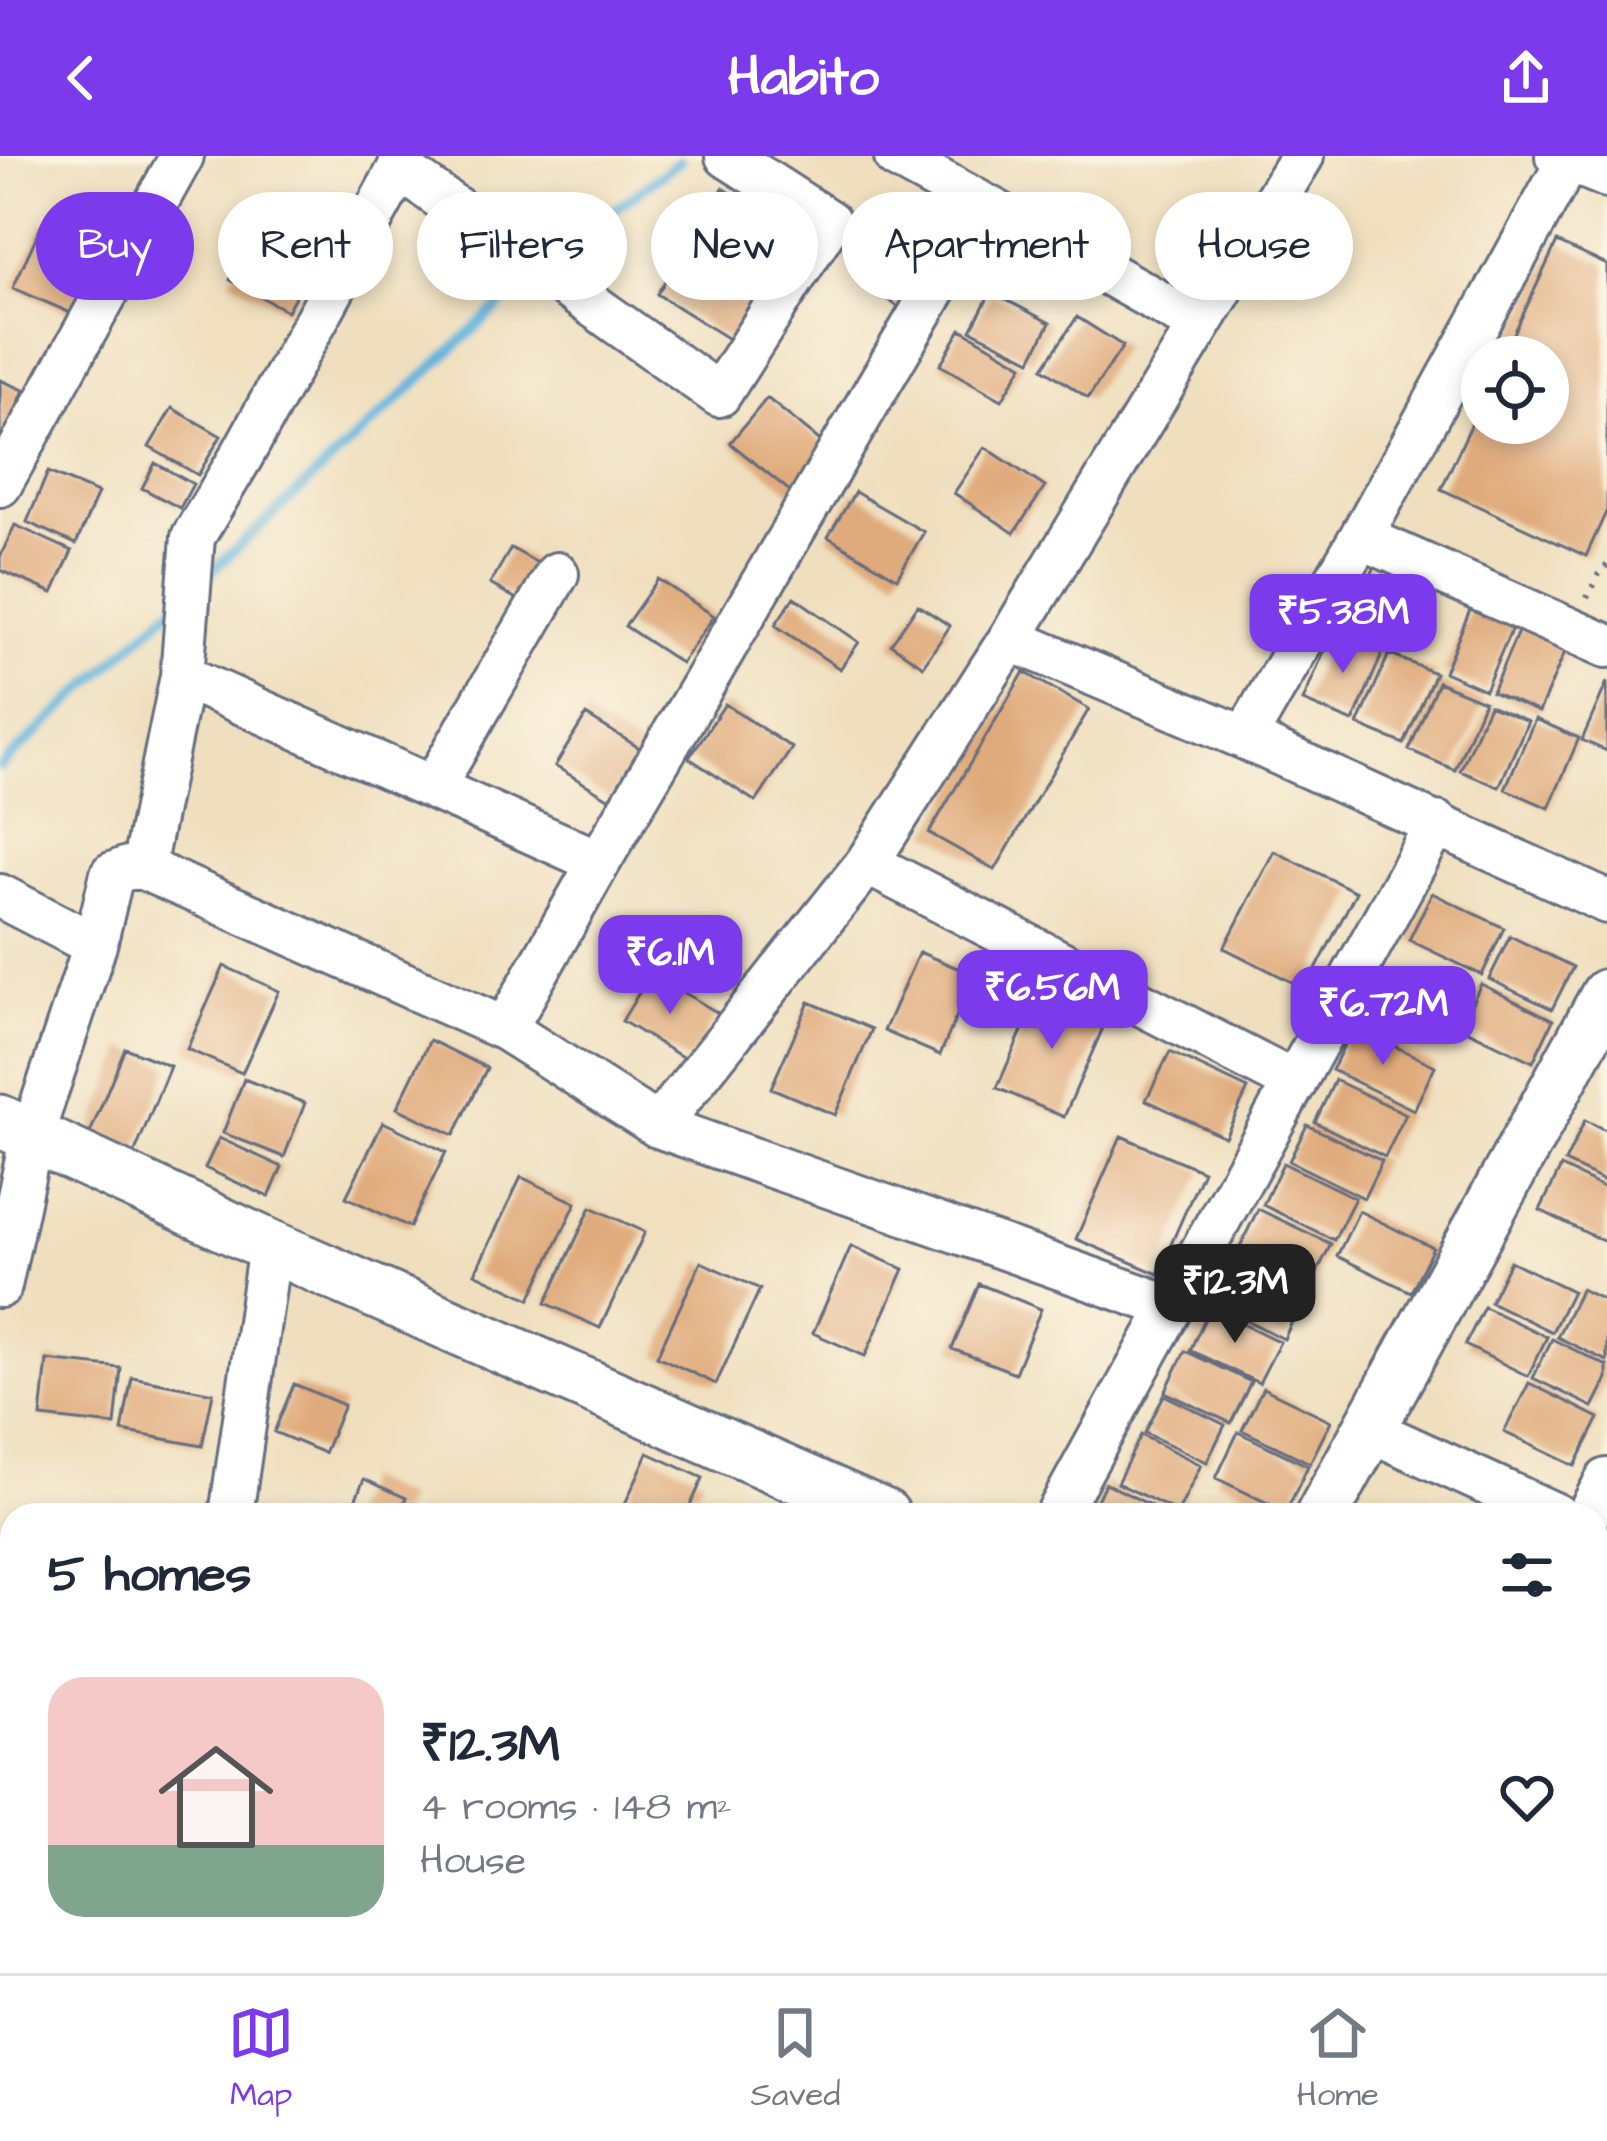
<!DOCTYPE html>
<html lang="en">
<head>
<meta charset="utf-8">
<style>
  body { margin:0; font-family:"Architects Daughter",sans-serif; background:#f2f2f3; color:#1f2937; height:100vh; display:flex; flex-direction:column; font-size:45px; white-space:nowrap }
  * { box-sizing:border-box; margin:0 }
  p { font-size:39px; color:#747a83 }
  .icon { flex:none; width:66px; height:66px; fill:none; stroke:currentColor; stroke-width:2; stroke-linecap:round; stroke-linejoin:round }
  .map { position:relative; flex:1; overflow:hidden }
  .sheet { position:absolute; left:0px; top:1347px; width:1608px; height:471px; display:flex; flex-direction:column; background:#fff; border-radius:36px 36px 0 0; box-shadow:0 6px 18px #0003 }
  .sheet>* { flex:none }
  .top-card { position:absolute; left:36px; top:36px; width:1536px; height:108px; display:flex; gap:24px }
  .controls { position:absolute; left:1461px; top:180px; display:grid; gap:24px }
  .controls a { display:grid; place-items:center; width:108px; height:108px; border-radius:50%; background:#fff; box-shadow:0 6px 18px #0003; font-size:60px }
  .price { position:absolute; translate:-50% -102px; padding:0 27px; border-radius:24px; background:#7c3aed; color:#fff; font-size:39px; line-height:78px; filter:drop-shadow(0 3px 6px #0008) }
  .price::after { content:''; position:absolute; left:50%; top:72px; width:36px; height:27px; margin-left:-18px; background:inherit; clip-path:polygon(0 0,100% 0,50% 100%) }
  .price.on { background:#222; color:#fff }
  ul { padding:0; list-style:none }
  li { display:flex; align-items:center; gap:36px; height:300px; padding:0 48px }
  li span { display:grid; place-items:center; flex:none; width:336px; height:240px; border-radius:36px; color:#555 }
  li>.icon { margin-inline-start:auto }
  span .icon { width:144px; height:144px; fill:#fffc; stroke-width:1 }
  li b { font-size:51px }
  h2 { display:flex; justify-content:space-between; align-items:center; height:144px; padding:0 48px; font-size:51px }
  .chip { padding:0 42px; border-radius:54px; background:#fff; box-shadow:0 6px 18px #0003; font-size:42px; line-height:108px }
  .chip.on { background:#7c3aed; color:#fff }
  header { display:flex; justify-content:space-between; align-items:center; height:156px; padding:0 48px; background:#7c3aed; color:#fff; font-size:54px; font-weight:800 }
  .tab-bar { display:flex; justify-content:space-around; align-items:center; height:168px; border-top:3px solid #e0e1e3; background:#fff; font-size:33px; color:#747a83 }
  .tab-bar a { display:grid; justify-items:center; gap:6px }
  .tab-bar .on { color:#7c3aed }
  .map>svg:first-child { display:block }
</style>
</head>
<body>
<header><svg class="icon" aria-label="back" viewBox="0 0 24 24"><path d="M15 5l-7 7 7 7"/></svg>Habito<svg class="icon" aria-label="share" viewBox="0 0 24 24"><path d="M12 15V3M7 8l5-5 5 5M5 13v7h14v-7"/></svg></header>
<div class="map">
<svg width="1607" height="1817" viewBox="0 0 1607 1817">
  <rect width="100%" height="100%" fill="#fcf5e5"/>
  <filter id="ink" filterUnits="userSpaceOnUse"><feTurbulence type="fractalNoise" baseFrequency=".00833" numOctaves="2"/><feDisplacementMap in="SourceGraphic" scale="24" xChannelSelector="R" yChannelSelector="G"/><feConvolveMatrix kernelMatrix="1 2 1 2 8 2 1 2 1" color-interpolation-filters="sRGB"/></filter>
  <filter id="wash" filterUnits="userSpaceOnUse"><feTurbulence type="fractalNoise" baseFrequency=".004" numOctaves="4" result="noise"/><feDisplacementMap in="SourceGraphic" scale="48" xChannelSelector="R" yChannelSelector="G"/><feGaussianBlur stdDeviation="2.7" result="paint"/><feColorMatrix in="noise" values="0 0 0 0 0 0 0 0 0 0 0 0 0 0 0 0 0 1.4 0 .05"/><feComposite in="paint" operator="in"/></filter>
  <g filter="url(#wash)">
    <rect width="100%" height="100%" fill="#efdfbe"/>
    <path fill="#afc56a" stroke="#657a64" stroke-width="3" d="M1596 1759 1607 1764V1817H901L907 1806H1596Z"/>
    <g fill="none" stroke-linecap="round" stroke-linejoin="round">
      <path stroke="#61b4dd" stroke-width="10" d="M566 89 680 5
        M201 425 518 133
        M0 611 174 450"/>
    </g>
    <g id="blocks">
      <path fill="#e0ab7c" d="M723 32 804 83 738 189 657 138Z
        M43 66 102 92 73 158 13 132Z
        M258 71 316 102 287 155 230 124Z
        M884 83 933 116 906 156 857 123Z
        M1557 86 1607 109V354L1586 400 1441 333 1482 246V267H1548V201H1503Z
        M991 136 1050 167 1031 204 971 174Z
        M1077 161 1123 190 1088 242 1043 212Z
        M961 173 1023 209 1002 244 940 209Z
        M0 224 24 234 0 290Z
        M767 242 828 291 791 336 730 287Z
        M172 252 221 280 198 319 149 291Z
        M985 291 1045 331 1014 377 954 337Z
        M155 307 193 328 180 352 142 332Z
        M48 316 98 337 76 388 27 366Z
        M855 336 924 376 897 422 828 381Z
        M15 369 72 395 53 437 0 414V401Z
        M511 392 557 418 536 454 490 428Z
        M1376 408 1425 429 1399 489 1350 469Z
        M658 423 714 460 681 507 625 470Z
        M794 441 859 486 840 513 775 469Z
        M1473 447 1515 465 1485 534 1444 516Z
        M918 449 950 470 923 510 891 488Z
        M1520 471 1567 491 1539 556 1492 536Z
        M1333 474 1383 496 1353 566 1303 545Z
        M1389 498 1435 517 1404 588 1358 569Z
        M1024 516 1089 553 995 714 929 677Z
        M1438 526 1484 545 1455 614 1409 594Z
        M1607 526V595L1582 584Z
        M725 548 792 592 756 646 689 602Z
        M1489 549 1528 565 1499 631 1460 615Z
        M586 559 641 593 610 643 555 610Z
        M1535 563 1579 582 1549 652 1505 633Z
        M1274 695 1356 736 1306 833 1224 792Z
        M1432 737 1504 772 1482 819 1409 784Z
        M1510 780 1573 811 1552 853 1489 823Z
        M919 796 974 819 940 899 884 875Z
        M224 810 279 835 242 917 187 893Z
        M651 817 718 857 689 905 622 865Z
        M1481 828 1553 864 1533 906 1460 871Z
        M1041 831 1108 860 1064 961 997 932Z
        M809 846 872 873 835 959 771 932Z
        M1353 870 1435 910 1414 954 1332 914Z
        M430 884 487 912 454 979 397 952Z
        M125 892 170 910 133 1001 88 982Z
        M1170 896 1248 933 1225 981 1146 944Z
        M244 923 305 947 284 1001 223 977Z
        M1335 924 1406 958 1385 1001 1315 966Z
        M1585 964 1607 975V1026L1565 1006Z
        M383 966 446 996 410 1071 346 1041Z
        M1307 969 1382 1005 1364 1042 1289 1005Z
        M1121 980 1203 1015 1158 1118 1076 1083Z
        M219 982 282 1011 269 1041 205 1012Z
        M1283 1007 1355 1042 1334 1084 1263 1049Z
        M1561 1011 1607 1033 1605 1086 1540 1054Z
        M521 1021 576 1047 530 1143 475 1117Z
        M591 1051 645 1076 600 1172 546 1147Z
        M1258 1053 1331 1088 1307 1136 1235 1101Z
        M1359 1055 1433 1092 1411 1136 1337 1100Z
        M851 1090 904 1113 865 1200 813 1177Z
        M1510 1105 1572 1135 1552 1176 1490 1146Z
        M701 1106 760 1133 716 1228 657 1200Z
        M1234 1107 1304 1140 1284 1183 1214 1148Z
        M979 1128 1041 1153 1015 1217 952 1193Z
        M1581 1133 1607 1146V1205L1557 1181Z
        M1484 1151 1547 1181 1528 1220 1465 1189Z
        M1210 1152 1280 1186 1259 1227 1190 1194Z
        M1552 1183 1607 1210V1223L1593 1251 1533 1222Z
        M1185 1195 1251 1226 1231 1267 1165 1236Z
        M47 1204 121 1212 115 1269 41 1261Z
        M132 1221 213 1237 202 1290 122 1275Z
        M1529 1227 1599 1262 1575 1310 1504 1276Z
        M294 1228 344 1249 324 1297 274 1276Z
        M1263 1232 1331 1265 1310 1307 1242 1274Z
        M1164 1239 1225 1269 1207 1306 1145 1277Z
        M1238 1276 1308 1310 1286 1356 1216 1322Z
        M1141 1279 1201 1309 1178 1356 1117 1327Z
        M648 1297 703 1322 686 1359H620Z
        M364 1323 406 1342 399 1359H349Z
        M1105 1327 1152 1350 1148 1359H1090Z
        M411 1806H463L457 1817H430Z"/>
    </g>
  </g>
  <g filter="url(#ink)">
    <use href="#blocks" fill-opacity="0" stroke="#656d80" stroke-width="3"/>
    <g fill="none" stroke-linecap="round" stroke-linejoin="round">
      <defs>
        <path id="minor" d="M1557 0 1607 20
          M896 1 1057 89
          M1568 5 1361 381 1607 490
          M399 12 719 239 829 66 727 0
          M0 329 182 0
          M1010 483 1245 582 1361 381
          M182 520 599 706
          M1245 582 1607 746
          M433 632 557 418
          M867 707 1295 927
          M143 712 182 520 193 381 241 301 406 0
          M0 740 95 789
          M505 873 599 706 950 107 1057 89 1198 168
          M658 970 867 707 1010 483 1302 0
          M0 1130 32 979 95 789 112 718 128 712H143L505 873 658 970 1171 1151
          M1370 1274 1556 1359
          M231 1359 270 1090
          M1057 1359 1437 667
          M1588 1359 1607 1324
          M1596 1673 1607 1678
          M0 1724 12 1727
          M213 1806 233 1817
          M533 1817 540 1806
          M777 1817 784 1806"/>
        <path id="tertiary" d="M0 965 270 1090 884 1359
          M1322 1359 1607 839"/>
      </defs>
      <use href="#minor" stroke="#656d80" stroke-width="48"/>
      <use href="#tertiary" stroke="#656d80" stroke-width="57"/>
      <path stroke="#656d80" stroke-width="6" stroke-dasharray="3 9" stroke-linecap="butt" d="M1587 442 1598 419 1607 409"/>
      <use href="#minor" stroke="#fff" stroke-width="42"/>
      <use href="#tertiary" stroke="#fff" stroke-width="51"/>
    </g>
  </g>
</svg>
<div class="controls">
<a><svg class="icon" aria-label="locate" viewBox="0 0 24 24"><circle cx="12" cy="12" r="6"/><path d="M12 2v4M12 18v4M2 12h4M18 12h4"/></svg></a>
</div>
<b class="price" style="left:1343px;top:520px">₹5.38M</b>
<b class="price" style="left:670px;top:861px">₹6.1M</b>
<b class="price" style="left:1052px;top:896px">₹6.56M</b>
<b class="price" style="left:1383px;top:912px">₹6.72M</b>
<b class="price on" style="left:1235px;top:1190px">₹12.3M</b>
<div class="top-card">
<a class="chip on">Buy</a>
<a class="chip">Rent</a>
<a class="chip">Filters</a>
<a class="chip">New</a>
<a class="chip">Apartment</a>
<a class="chip">House</a>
</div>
<section class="sheet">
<h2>5 homes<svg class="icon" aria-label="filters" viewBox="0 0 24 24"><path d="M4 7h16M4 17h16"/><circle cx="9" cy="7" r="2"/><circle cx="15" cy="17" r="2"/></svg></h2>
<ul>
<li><span style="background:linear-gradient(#f6c9c9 70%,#7fa58c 0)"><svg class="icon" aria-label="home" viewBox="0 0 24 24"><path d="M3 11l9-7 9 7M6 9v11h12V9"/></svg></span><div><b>₹12.3M</b><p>4 rooms · 148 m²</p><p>House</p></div><svg class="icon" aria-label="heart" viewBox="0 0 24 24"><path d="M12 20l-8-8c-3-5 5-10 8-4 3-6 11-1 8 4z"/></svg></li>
</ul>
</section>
</div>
<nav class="tab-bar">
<a class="on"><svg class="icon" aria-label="map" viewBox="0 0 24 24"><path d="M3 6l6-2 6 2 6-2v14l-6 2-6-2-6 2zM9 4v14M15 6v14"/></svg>Map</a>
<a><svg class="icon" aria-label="saved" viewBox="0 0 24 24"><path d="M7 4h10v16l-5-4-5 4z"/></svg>Saved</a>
<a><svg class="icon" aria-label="home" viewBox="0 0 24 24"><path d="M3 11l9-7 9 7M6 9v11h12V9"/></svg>Home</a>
</nav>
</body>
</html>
